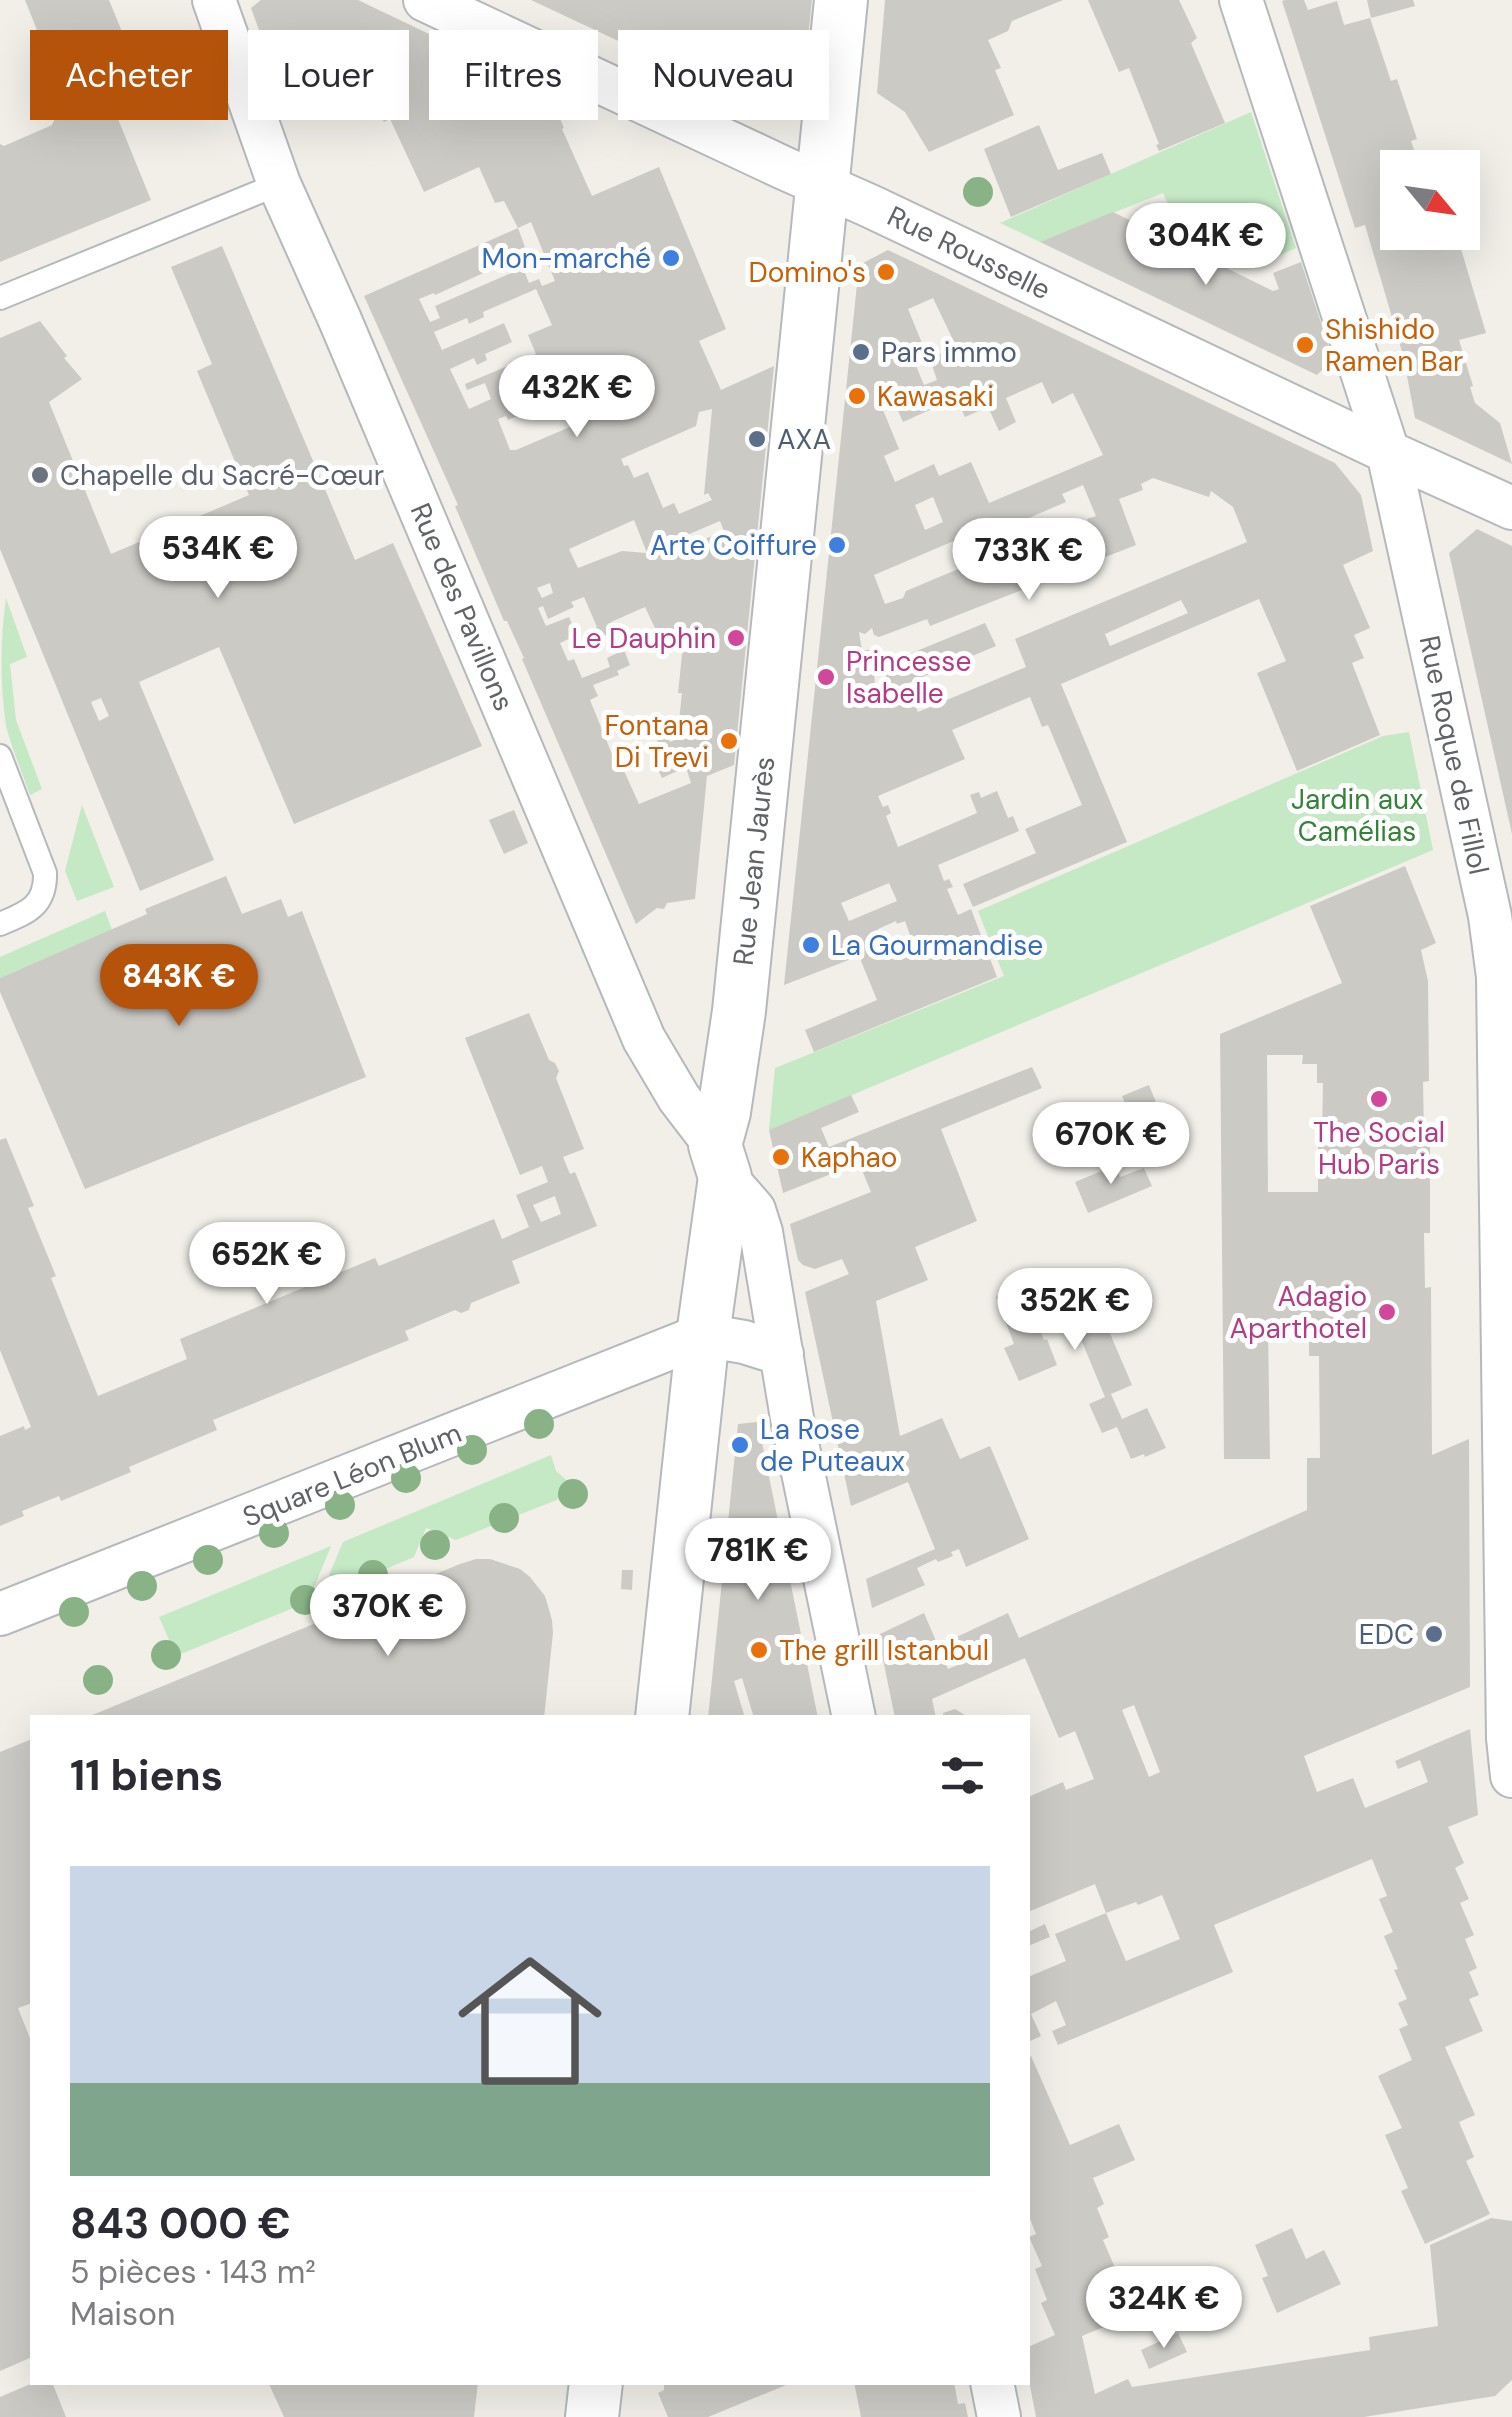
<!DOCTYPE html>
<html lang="fr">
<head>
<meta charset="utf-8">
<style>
  body { margin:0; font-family:"DM Sans",sans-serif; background:#f7f7f7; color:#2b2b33; height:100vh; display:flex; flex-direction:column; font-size:38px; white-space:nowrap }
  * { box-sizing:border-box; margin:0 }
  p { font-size:32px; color:#7c7c81 }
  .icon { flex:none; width:55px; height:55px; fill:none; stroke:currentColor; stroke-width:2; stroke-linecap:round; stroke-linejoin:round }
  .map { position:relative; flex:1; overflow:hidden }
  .drawer { position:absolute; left:30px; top:1715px; width:1000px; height:670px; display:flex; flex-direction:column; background:#fff; border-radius:0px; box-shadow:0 10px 40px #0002 }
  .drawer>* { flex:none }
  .top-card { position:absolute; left:30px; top:30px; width:1000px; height:90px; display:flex; gap:20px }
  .needle { width:65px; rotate:119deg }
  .tools { position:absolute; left:1380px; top:150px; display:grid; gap:20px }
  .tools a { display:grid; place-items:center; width:100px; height:100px; border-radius:0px; background:#fff; box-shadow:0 10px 40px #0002; font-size:50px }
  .price { position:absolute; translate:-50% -85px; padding:0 22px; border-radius:35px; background:#fff; color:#222; font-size:32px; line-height:65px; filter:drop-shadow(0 2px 5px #0008) }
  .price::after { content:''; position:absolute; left:50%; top:60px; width:30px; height:22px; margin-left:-15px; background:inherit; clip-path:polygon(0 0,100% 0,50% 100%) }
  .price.selected { background:#b45309; color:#fff }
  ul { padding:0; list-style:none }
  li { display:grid; align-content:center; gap:20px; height:530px; padding:0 40px }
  li span { display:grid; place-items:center; height:310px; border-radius:0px; color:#555 }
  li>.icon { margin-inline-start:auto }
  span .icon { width:180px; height:180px; fill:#fffc; stroke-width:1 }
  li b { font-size:42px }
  h2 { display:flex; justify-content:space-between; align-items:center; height:120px; padding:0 40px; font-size:42px }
  .pill { padding:0 35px; border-radius:0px; background:#fff; box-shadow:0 10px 40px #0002; font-size:35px; line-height:90px }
  .pill.selected { background:#b45309; color:#fff }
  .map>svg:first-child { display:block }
</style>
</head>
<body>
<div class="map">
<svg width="1512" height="2417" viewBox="0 0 1512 2417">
  <rect width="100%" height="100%" fill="#f1efe8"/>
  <path fill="#c5e8c5" d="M1251 112 1296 248 1263 263 1169 206 1163 193 1040 242 1000 223Z
    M6 598 27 657 10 664 16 720 42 789 30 795C22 772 12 749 6 726 0 684 0 641 6 598Z
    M1409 732 1433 850 769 1130 775 1068 1004 976 978 911 1383 736Z
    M82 805 114 887 77 901 65 871Z
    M105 911 112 930 0 978V957Z
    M551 1455 556 1471 579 1491 456 1540 426 1528 414 1557 352 1583 329 1575 343 1542Z
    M331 1546 308 1602 176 1656 159 1617Z"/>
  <path fill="#cccac5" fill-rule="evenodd" d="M25 0H109L152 105 118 119 151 200 0 262V144L4 146 52 125 64 98Z
    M261 0H358L450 44 465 78 473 75 494 116 549 106 556 117 559 116 564 128 562 129 592 196 659 167 726 329 699 341 721 390 774 366 734 765 707 776 695 899 667 903 664 909 657 908 636 924 522 659 524 658 507 621H504L455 506 458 505 364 296 518 228 525 247 518 250 521 256 435 295 434 293 419 299 430 322 440 318 435 306 523 268 529 283 539 279 542 286 555 281 531 222 518 228 504 201 495 203 479 167 424 192 390 119 384 122 381 117 387 115 373 85 365 82 360 71 352 75 351 72 330 82 267 52 251 8ZM536 289 552 325 528 335 536 354 465 384 467 390 485 383 491 399 469 409 450 369 474 358 477 365 487 360 485 354 512 342 504 323 442 350 434 332 467 318 469 324 484 317 483 312ZM608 377 619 406 516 450H510L498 419 506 416 508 420ZM712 409 704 495 708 493 712 500 679 514 674 503 663 508 648 472 634 478 628 465 624 466 621 459 696 426 699 412ZM634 520 647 553 622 551 578 568 569 549ZM720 521 724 531 691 545 687 535ZM550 583 553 593 542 598 537 588ZM584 597 597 627 593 629 598 639 615 631 611 622 645 607 663 645 684 636 678 693H682L677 739 670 742 662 724 651 728 660 746 649 750 662 778 686 767 691 783 639 804 620 762 616 764 590 700 598 696 593 685 619 675 617 671 630 665 624 650 607 658 610 667 582 678 574 659 568 661 560 643 577 635 569 617 546 626 538 608 543 606 548 619 574 607 571 602Z
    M531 0H812L803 86 784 88 768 96 754 107 661 61Z
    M885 0H1063L1012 21 1008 31 988 40 1001 68 995 70 1014 115 929 152 905 112 877 93Z
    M1088 0H1179L1197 38 1191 43 1225 123 1159 151 1156 145 1159 144 1129 68 1119 72Z
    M1285 0H1304L1308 10 1337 1 1344 25 1370 18 1391 81 1397 79 1417 139 1411 141 1420 168H1398V232H1456L1486 333 1459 340 1473 386 1470 387 1475 403 1500 423 1512 464 1415 418 1403 355 1365 225 1355 228 1282 1Z
    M1367 0H1413L1415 6 1371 18Z
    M1039 125 1058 170 1102 153 1111 174 1011 217 984 149Z
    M1113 212 1273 291 1279 289 1273 273 1301 262 1333 359 1317 375 1040 242Z
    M222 246 355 560 393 543 482 746 294 824 219 647 139 682 214 860 140 891 0 549V338L40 321 67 356 64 358 82 379 49 402 111 554 249 495 197 371 212 364 171 267ZM101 698 109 716 99 721 91 702Z
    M888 250 1335 463 1361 495 1373 551 1343 565 1370 628 1354 635 1364 658 1352 663 1380 735 1297 771 1257 673 1286 661 1259 599 1061 684 1127 842 973 907 963 884 1036 853 1025 829 1082 805 1048 725 1042 727 1030 697 952 730 965 759 878 796 883 807 888 805 891 813 886 816 898 847 977 813 970 795 979 792 981 798 997 791 1008 818 1013 816 1019 831 938 865 944 881 949 879 953 887 947 889 958 915 971 909 997 977 814 1052 805 1030 877 1000 859 956 784 985 859 265ZM933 298 956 346 930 359 937 380 924 385 909 349 922 343 908 309ZM1042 382 1052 404 1073 393 1103 455 989 503 971 462 939 476 934 464 895 482 884 456 899 449 881 405 893 400 903 422 956 398 965 417 988 407 999 431 1016 422 1006 398ZM1153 478 1209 497 1211 491 1233 507 1247 542 1015 639 1026 667 918 712 906 684 996 646 985 623 885 664 887 684 875 689 873 649 862 651 859 632 865 634 872 628 874 635 879 637 927 619 930 626 1136 545 1119 499 1143 490 1141 484ZM1083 485 1096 516 1087 519 1090 526 966 577 963 567 906 591 903 598 885 604 874 575 991 525 994 533 1066 502 1062 494ZM933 497 943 522 925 530 915 505ZM1181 600 1188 613 1110 646 1105 634ZM889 883 897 901 849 921 841 903ZM896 921 897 924 905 921 910 935 885 945 878 929Z
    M1477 529 1512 546V834L1449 553Z
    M514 810 528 843 504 854 489 820Z
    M1405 866 1436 943 1421 950 1428 981 1429 1081 1423 1082 1424 1136 1430 1137V1233H1424L1425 1288 1431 1287 1432 1455 1469 1439 1470 1687 1304 1756 1317 1792 1353 1778 1365 1808 1428 1782 1420 1760 1398 1769 1395 1761 1470 1729 1478 1815 1448 1827 1464 1863 1455 1868 1469 1899 1460 1903 1474 1935 1465 1939 1477 1968 1469 1972 1479 1995 1469 1999 1483 2031 1445 2047 1475 2115 1459 2122 1474 2157 1466 2161 1490 2214 1425 2244 1401 2191 1408 2188 1385 2135 1402 2128 1378 2076 1412 2060 1399 2029 1408 2025 1398 2003 1407 1999 1394 1970 1398 1969 1384 1936 1393 1932 1379 1899 1387 1896 1372 1859 1214 1925 1233 1972 1058 2045 1052 2031 1066 2025 1056 2001 1031 2014 1041 2036 1028 2042V1977L1066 1961 1055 1934 1106 1913 1126 1961 1180 1939 1162 1895 1138 1905 1136 1902 1106 1913 1095 1884 1028 1912V1797L1063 1782 1066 1790 1094 1779 1075 1731 1059 1738 1025 1658 932 1699 936 1718H895L878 1635 924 1613 948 1669 960 1664 950 1640 1008 1613 1019 1638 1307 1510V1458H1320L1319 1356H1309V1331H1268L1270 1459H1224L1220 1034 1342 983 1310 906ZM1267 1055H1303L1302 1064H1317V1083H1323L1322 1136 1318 1137V1192H1268ZM1134 1705 1160 1772 1149 1777 1122 1710Z
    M226 876 242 914 281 899 288 917 302 911 366 1077 85 1189 0 992V978L147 914 145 909Z
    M529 1013 549 1060 555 1063 559 1071 556 1078 584 1149 563 1157 570 1174 575 1172 597 1226 512 1261 520 1283 471 1303 469 1310 461 1313 455 1310 405 1331 409 1340 213 1420 217 1430 129 1467 131 1472 61 1501 59 1496 22 1511 24 1516 0 1526V1436L24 1426 25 1430 31 1427 0 1350V1140L6 1138 34 1206 28 1208 56 1276 51 1278 98 1396 187 1359 180 1339 375 1258 379 1266 494 1219 502 1239 529 1227 516 1195 548 1182 542 1166 520 1175 465 1038ZM555 1196 561 1214 541 1222 533 1205Z
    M1032 1067 1042 1088 941 1129 977 1221 915 1247 928 1280 876 1301 900 1436 942 1418 960 1459 990 1446 1029 1539 966 1567 959 1549 951 1552 953 1556 938 1562 936 1559 917 1568 925 1585 872 1608 866 1579 935 1549 908 1482 851 1506 805 1292 849 1274 842 1259 815 1269 803 1265 798 1260 790 1224 871 1192 859 1163 783 1193 769 1130 851 1095 859 1112 821 1128 829 1147Z
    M1149 1085 1157 1105 1131 1117 1122 1096Z
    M1116 1165 1120 1177 1144 1168 1152 1186 1088 1213 1075 1182Z
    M1062 1269 1076 1303 1094 1296 1132 1385 1111 1394 1122 1419 1147 1408 1166 1448 1145 1457 1144 1454 1131 1459 1117 1427 1102 1433 1089 1404 1105 1397 1070 1313 1061 1316 1059 1311 1036 1321 1044 1340 1047 1339 1057 1365 1019 1381 1004 1348 1014 1344 996 1297Z
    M757 1422 763 1447 818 1718H754L742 1678 734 1681 745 1718H708L738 1424Z
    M476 1559H490L520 1569 530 1577 545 1596 552 1620 553 1633 544 1718H85L460 1564Z
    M622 1570H633L632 1590 621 1589Z
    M955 1709 970 1718H944L943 1713Z
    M32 1739V2003L18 2008 32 2043V2357L0 2371V1752Z
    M1045 1924 1050 1937 1028 1946V1932Z
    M1031 2056 1070 2145 1119 2124 1135 2160 1093 2178 1104 2204 1097 2208 1109 2237 1103 2240 1116 2270 1109 2273 1123 2305 1103 2313 1106 2326 1082 2336 1095 2394 1128 2379 1132 2387 1370 2350 1369 2337 1438 2326 1430 2245 1491 2218 1512 2221V2380L1495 2396 1364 2417H1036L1028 2376V2347L1055 2335 1041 2303 1047 2300 1035 2269 1042 2266 1029 2237 1036 2234 1028 2214V2057Z
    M1292 2228 1306 2259 1324 2250 1341 2284 1277 2313 1262 2278 1268 2276 1255 2245Z
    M1178 2333 1187 2352 1149 2369 1141 2350Z
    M35 2382H52L66 2417H0V2397Z
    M268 2382H478L474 2417H284Z
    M664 2382H791V2383L708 2417H668L658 2393 664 2390Z
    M854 2382H954L958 2404 965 2403 968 2417H861Z"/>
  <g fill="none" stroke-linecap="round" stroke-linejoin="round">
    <defs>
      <path id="service" d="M0 298 279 184
        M0 756 45 873C46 906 27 913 0 924"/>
      <path id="minor" d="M214 0 279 184 340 320 644 1039 679 1098 715 1145
        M425 0 786 169 870 206 1388 452 1512 508
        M1241 0 1388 452 1490 916 1498 977 1508 1738 1512 1776
        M725 1177 754 1210 761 1232 793 1424 854 1718
        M0 1614 703 1335 744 1342 782 1354
        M992 2382 999 2417"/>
      <path id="tertiary" d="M662 1718 703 1335 725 1177 715 1145 724 1112 739 1011 841 0
        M592 2417 596 2382"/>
    </defs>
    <use href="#service" stroke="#b5b8bc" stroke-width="26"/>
    <use href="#minor" stroke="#b5b8bc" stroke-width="46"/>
    <use href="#tertiary" stroke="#b5b8bc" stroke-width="56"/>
    <use href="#service" stroke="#fff" stroke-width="22"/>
    <use href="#minor" stroke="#fff" stroke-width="42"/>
    <use href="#tertiary" stroke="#fff" stroke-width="52"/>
  </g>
  <g fill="#89b387">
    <circle cx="978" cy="192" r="15"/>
    <circle cx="539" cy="1424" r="15"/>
    <circle cx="472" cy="1450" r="15"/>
    <circle cx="406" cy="1478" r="15"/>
    <circle cx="573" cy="1494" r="15"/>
    <circle cx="340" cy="1505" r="15"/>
    <circle cx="504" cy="1518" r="15"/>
    <circle cx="274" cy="1533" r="15"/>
    <circle cx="435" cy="1545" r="15"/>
    <circle cx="208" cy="1560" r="15"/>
    <circle cx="373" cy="1575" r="15"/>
    <circle cx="142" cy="1586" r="15"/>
    <circle cx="305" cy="1600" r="15"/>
    <circle cx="74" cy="1612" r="15"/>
    <circle cx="166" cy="1655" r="15"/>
    <circle cx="98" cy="1680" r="15"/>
  </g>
  <g fill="#3f7fe0" stroke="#fff" stroke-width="4">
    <circle cx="671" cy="258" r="10"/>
    <circle cx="837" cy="545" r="10"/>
    <circle cx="811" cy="945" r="10"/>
    <circle cx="740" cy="1445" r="10"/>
  </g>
  <g fill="#e8710a" stroke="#fff" stroke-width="4">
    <circle cx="886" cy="272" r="10"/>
    <circle cx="1305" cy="345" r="10"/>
    <circle cx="857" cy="396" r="10"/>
    <circle cx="729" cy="741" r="10"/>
    <circle cx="781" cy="1157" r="10"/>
    <circle cx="759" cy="1650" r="10"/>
  </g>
  <g fill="#5c6f8a" stroke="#fff" stroke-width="4">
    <circle cx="861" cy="352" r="10"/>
    <circle cx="757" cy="439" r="10"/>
    <circle cx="1434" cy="1634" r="10"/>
  </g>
  <circle fill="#6b7280" stroke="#fff" stroke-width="4" cx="40" cy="475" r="10"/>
  <g fill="#d1479c" stroke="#fff" stroke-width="4">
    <circle cx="736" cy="638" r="10"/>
    <circle cx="826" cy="677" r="10"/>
    <circle cx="1379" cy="1099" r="10"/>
    <circle cx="1387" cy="1312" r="10"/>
  </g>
  <g text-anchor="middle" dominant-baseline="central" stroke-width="10" stroke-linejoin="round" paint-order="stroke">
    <g font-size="28" fill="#5f6368" stroke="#fff">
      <text transform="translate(969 253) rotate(26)">Rue Rousselle</text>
      <text transform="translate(462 607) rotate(67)">Rue des Pavillons</text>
      <text transform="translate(1454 755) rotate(78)">Rue Roque de Fillol</text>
      <text transform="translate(754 861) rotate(-84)">Rue Jean Jaurès</text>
      <text transform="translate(352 1475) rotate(-22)">Square Léon Blum</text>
    </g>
    <g font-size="28" fill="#366cbe" stroke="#fff" text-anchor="end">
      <text x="651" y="258">Mon-marché</text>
      <text x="817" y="545">Arte Coiffure</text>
      <text x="831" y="945" text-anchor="start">La Gourmandise</text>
      <text x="760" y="1429" text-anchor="start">La Rose<tspan x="760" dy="32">de Puteaux</tspan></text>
    </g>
    <g font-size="28" fill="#c56008" stroke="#fff" text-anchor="start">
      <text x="866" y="272" text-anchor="end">Domino's</text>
      <text x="1325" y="329">Shishido<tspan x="1325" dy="32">Ramen Bar</tspan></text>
      <text x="877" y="396">Kawasaki</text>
      <text x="709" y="725" text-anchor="end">Fontana<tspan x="709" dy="32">Di Trevi</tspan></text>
      <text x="801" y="1157">Kaphao</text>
      <text x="779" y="1650">The grill Istanbul</text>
    </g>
    <g font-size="28" fill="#4e5e75" stroke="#fff" text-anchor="start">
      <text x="881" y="352">Pars immo</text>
      <text x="777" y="439">AXA</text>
      <text x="1414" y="1634" text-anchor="end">EDC</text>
    </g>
    <g font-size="28" fill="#5b616d" stroke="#fff" text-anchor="start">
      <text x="60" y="475">Chapelle du Sacré-Cœur</text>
    </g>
    <g font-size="28" fill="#b23c85" stroke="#fff" text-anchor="end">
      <text x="716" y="638">Le Dauphin</text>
      <text x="846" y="661" text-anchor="start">Princesse<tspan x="846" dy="32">Isabelle</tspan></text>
      <text x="1379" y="1132" text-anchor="middle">The Social<tspan x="1379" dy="32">Hub Paris</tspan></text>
      <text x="1367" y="1296">Adagio<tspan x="1367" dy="32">Aparthotel</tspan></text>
    </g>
    <g font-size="28" fill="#348238" stroke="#fff">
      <text x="1357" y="799">Jardin aux<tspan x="1357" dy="32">Camélias</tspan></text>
    </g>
  </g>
</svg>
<div class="tools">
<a><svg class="needle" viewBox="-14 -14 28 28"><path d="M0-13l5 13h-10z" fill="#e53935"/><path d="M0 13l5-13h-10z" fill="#7c7c81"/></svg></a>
</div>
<b class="price" style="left:1206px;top:288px">304K €</b>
<b class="price" style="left:577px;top:440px">432K €</b>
<b class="price" style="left:218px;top:601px">534K €</b>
<b class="price" style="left:1029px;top:603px">733K €</b>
<b class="price selected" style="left:179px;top:1029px">843K €</b>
<b class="price" style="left:1111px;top:1187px">670K €</b>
<b class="price" style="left:267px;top:1307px">652K €</b>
<b class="price" style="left:1075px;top:1353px">352K €</b>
<b class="price" style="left:758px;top:1603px">781K €</b>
<b class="price" style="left:388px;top:1659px">370K €</b>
<b class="price" style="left:1164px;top:2351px">324K €</b>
<div class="top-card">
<a class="pill selected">Acheter</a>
<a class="pill">Louer</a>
<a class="pill">Filtres</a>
<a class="pill">Nouveau</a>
</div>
<section class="drawer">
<h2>11 biens<svg class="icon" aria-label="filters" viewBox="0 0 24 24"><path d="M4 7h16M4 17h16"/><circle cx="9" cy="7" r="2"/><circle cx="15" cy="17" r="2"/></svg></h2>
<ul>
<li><span style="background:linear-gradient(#c9d6e8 70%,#7fa58c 0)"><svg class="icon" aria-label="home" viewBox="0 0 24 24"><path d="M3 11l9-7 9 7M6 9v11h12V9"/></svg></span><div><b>843 000 €</b><p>5 pièces · 143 m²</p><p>Maison</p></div></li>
</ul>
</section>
</div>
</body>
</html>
